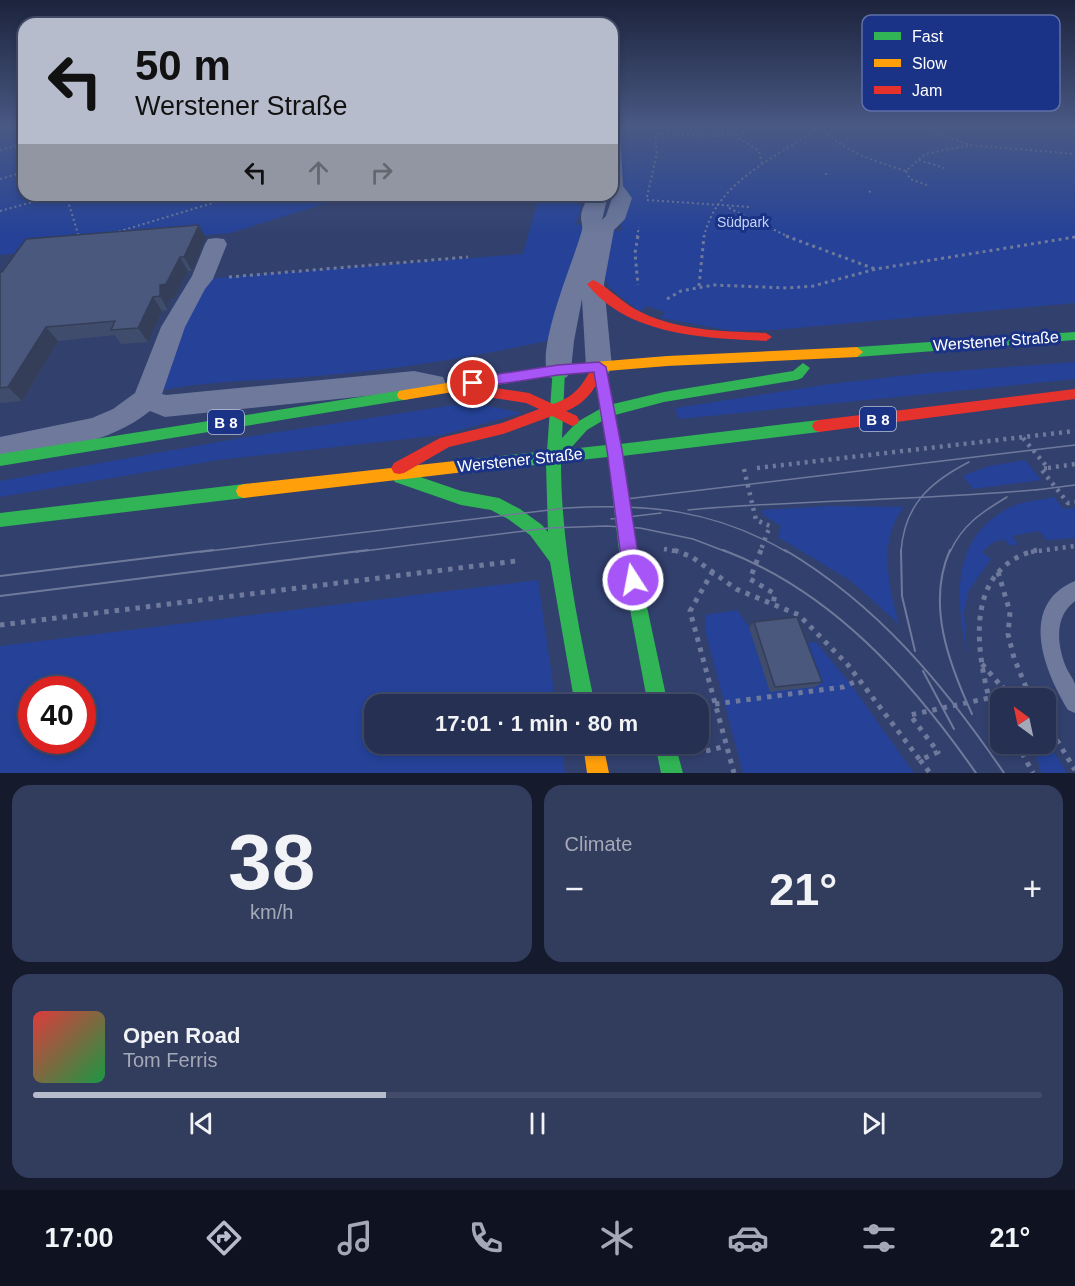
<!DOCTYPE html>
<html lang="en">
<head>
<meta charset="utf-8">
<style>
	body { margin:0; font-family:Arial,sans-serif; background:#323c5c; color:#f1f3f6; height:100vh; display:flex; flex-direction:column; font-size:22px; white-space:nowrap }
	* { box-sizing:border-box; margin:0 }
	p { font-size:20px; color:#a4a9b8 }
	.icon { flex:none; width:33px; height:33px; fill:none; stroke:currentColor; stroke-width:2; stroke-linecap:round; stroke-linejoin:round }
	.map { position:relative; height:773px; overflow:hidden }
	.drawer { display:flex; flex-direction:column; gap:12px; padding:12px; background:#151a2d; flex:1 }
	.drawer>* { flex:none }
	.banner { position:absolute; left:18px; top:18px; width:600px; height:183px; border-radius:18px; box-shadow:0 3px 9px #0003,0 0 0 2px #424b69; background:#b7bccc; color:#111; overflow:hidden }
	.needle { width:39px; rotate:327deg }
	.fabs { position:absolute; left:990px; top:688px; display:grid; gap:12px }
	.fabs a { display:grid; place-items:center; width:66px; height:66px; border-radius:12px; background:#263052; box-shadow:0 3px 9px #0003,0 0 0 2px #424b69; font-size:30px }
	.speed { position:absolute; left:18px; top:676px; display:flex; gap:12px; font-size:30px; font-weight:700; text-align:center }
	.speed>* { display:grid; place-content:center; width:78px; height:78px; border-radius:50%; background:#263052; box-shadow:0 3px 9px #0003,0 0 0 2px #424b69; line-height:1 }
	.speed .limit { border:9px solid #d22; background:#fff; color:#111 }
	.pin { position:absolute; display:grid; place-items:center; width:51px; height:51px; color:#fff; margin:-26px; border:3px solid #fff; border-radius:50%; box-shadow:0 2px 6px #0007 }
	.me { position:absolute; width:66px; margin:-33px; rotate:349deg; stroke-linejoin:round; filter:drop-shadow(0 0 4px #0008) }
	.turn { display:flex; align-items:center; gap:21px; height:126px; padding:0 18px; font-size:27px }
	.turn .icon { width:78px; height:78px; stroke-width:2.5 }
	.turn b { display:block; font-size:42px; line-height:51px }
	.lanes { display:flex; align-items:center; height:57px; padding:0 18px; background:#0003; justify-content:center; gap:30px; direction:ltr }
	.lanes .off { opacity:.35 }
	.big { font-size:45px; font-weight:700; line-height:1.1 }
	.drawer .tile { flex:1; display:flex; flex-direction:column; justify-content:center; gap:9px; min-width:0; padding:0 21px; border-radius:18px; background:#323c5c }
	.drawer .dial { align-items:center; gap:0 }
	.dial b { font-size:78px; line-height:1 }
	.song { display:flex; align-items:center; gap:18px }
	.cover { width:72px; height:72px; border-radius:9px; background:linear-gradient(135deg,hsl(0 70% 55%),hsl(140 70% 35%)) }
	.played { height:6px; border-radius:3px; background:linear-gradient(90deg,#b7bccc 35%,#424b69 35%) }
	.keys { display:flex; justify-content:space-around; direction:ltr }
	.heat { display:flex; justify-content:space-between; align-items:center; font-size:33px; direction:ltr }
	.drawer .tiles { flex:1; display:grid; gap:12px; grid-template-columns:1fr 1fr }
	.tile:last-child { grid-column:span 2 }
	.trip { position:absolute; left:364px; top:694px; width:345px; height:60px; border-radius:18px; background:#263052; box-shadow:0 3px 9px #0003,0 0 0 2px #424b69; font-weight:700; line-height:60px; text-align:center }
	.tab-bar { display:flex; height:96px; justify-content:space-around; align-items:center; background:#0f1321; color:#a4a9b8 }
	.tab-bar .icon { width:42px; height:42px }
	.tab-bar .on { color:#b7bccc }
	.tab-bar b { font-size:27px; color:#f1f3f6 }
	.map>svg:first-child { display:block }
	.green { fill:#254298; fill-rule:evenodd }
	.lines { fill:none; stroke-linecap:round; stroke-linejoin:round }
	.path-far3 { stroke:#6e799b; stroke-width:2; stroke-dasharray:2 3; stroke-linecap:butt }
	.path-far2 { stroke:#6e799b; stroke-width:3; stroke-dasharray:3 4; stroke-linecap:butt }
	.path-far1 { stroke:#6e799b; stroke-width:4.5; stroke-dasharray:3 5; stroke-linecap:butt }
	.path { stroke:#6e799b; stroke-width:5; stroke-dasharray:4.5 6; stroke-linecap:butt }
	.lane { fill:#6e799b; fill-rule:evenodd }
	.street { fill:#6e799b; fill-rule:evenodd }
	.fast { fill:#30b455; fill-rule:evenodd }
	.slow { fill:#ff9f0a; fill-rule:evenodd }
	.jam { fill:#e5322d; fill-rule:evenodd }
	.tram-far1 { stroke:#6f7a9b; stroke-width:1.5 }
	.tram { stroke:#6f7a9b; stroke-width:2 }
	.wall { fill:#404c6c }
	.shaded-wall { fill:#343e58 }
	.building { fill:#4b587d; stroke:#343e58; stroke-width:1.5 }
	.route { fill:#a855f7; stroke:#6d37a1; stroke-width:1.5 }
	.labels { text-anchor:middle; dominant-baseline:central; stroke-width:6; stroke-linejoin:round; paint-order:stroke }
	.far-park-label { font-size:14px; fill:#c6d3f9; stroke:#1a3386 }
	.shield { fill:#1a3386; stroke:#bac2db; stroke-width:1.5 }
	.shield-label { font-size:15px; font-weight:bold; fill:#fff }
	.street-label { font-size:16px; fill:#fff; stroke:#1a3386 }
	.key { fill:#1a3386; stroke:#5f70aa; stroke-width:1.5 }
	.key-label { font-size:16px; fill:#fff }
</style>
</head>
<body>
<div class="map">
<svg width="1075" height="773" viewBox="0 0 1075 773">
	<rect width="100%" height="100%" fill="#32406e"/>
	<path class="green" d="M 0,127 L 24,127 L 24,195 L 552,195 L 542,196 L 582,205 L 576,224 L 589,227 L 551,340 C 474,357 395,370 317,376 C 262,381 208,380 154,392 L 204,279 L 523,254 L 539,196 L 337,200 L 230,233 L 0,255 Z
		M 616,127 L 1075,127 L 1075,303 L 773,330 L 732,331 L 661,318 L 665,312 L 647,306 L 640,312 L 609,287 L 605,279 L 612,231 L 621,231 L 624,185 Z
		M 1075,362 L 1075,379 L 679,419 L 675,408 L 830,384 L 927,373 Z
		M 455,405 L 488,406 L 522,413 L 442,435 L 218,460 L 0,497 L 0,481 L 246,437 Z
		M 1025,460 L 1041,480 L 973,489 L 963,476 L 989,466 Z
		M 1054,497 L 1064,509 L 1075,508 L 1075,538 L 1047,540 L 1039,531 L 1012,536 L 1018,544 L 1011,546 L 1003,539 L 992,543 L 982,552 L 991,559 L 969,590 L 964,612 L 967,653 C 955,596 951,535 1013,506 C 1025,501 1041,500 1054,497 Z
		M 829,506 L 904,507 C 877,541 889,586 899,624 L 851,581 L 778,537 L 781,526 L 763,515 L 762,510 Z
		M 538,580 L 556,705 L 375,705 L 375,744 L 561,744 L 565,773 L 0,773 L 0,646 ZM 32,690 L 82,690 L 82,741 L 32,741 Z
		M 737,610 L 749,627 L 770,691 L 799,643 L 816,642 L 849,682 L 914,773 L 743,773 L 706,634 L 705,615 Z
		M 1046,741 L 1047,741 L 1067,773 L 1041,773 L 1036,753 L 1036,744 L 1046,744 Z"/>
	<g class="lines">
		<path class="path-far3" d="M 722,127 L 759,151 L 762,164
			M 820,127 C 847,153 871,160 906,171 L 925,154 L 971,145
			M 913,127 L 971,145 L 1075,154
			M 657,133 C 691,134 729,142 760,127
			M 0,150 L 24,144
			M 919,160 L 944,168
			M 906,171 L 910,179 L 927,185
			M 825,174 L 828,174
			M 0,179 L 24,172
			M 869,191 L 872,193
			M 66,195 L 79,237
			M 647,197 L 657,153 L 654,127
			M 647,200 L 750,207
			M 729,208 L 789,237
			M 0,211 L 58,195
			M 114,233 L 239,195
			M 637,237 L 639,227
			M 704,237 C 716,181 777,158 819,127
			M 1072,237 L 1075,237"/>
		<path class="path-far2" d="M 638,236 L 635,253 L 638,285
			M 786,236 L 875,269
			M 229,277 L 468,257
			M 699,286 L 704,236
			M 667,299 L 681,291 L 714,285 L 787,288 L 813,286 L 876,269 L 1075,237"/>
		<path class="path-far1" d="M 1023,438 L 1048,468 L 1041,469 L 1068,503 L 1075,502
			M 757,468 L 1075,431
			M 1048,468 L 1075,464
			M 744,469 L 756,520 L 770,526 L 760,552
			M 664,549 L 680,552
			M 1031,552 L 1075,546"/>
		<path class="path" d="M 674,550 L 692,557 L 736,589 L 799,615 L 848,665 L 920,760 L 938,752 L 910,715 L 989,698 C 975,643 966,568 1037,550
			M 761,550 L 750,579 L 775,594 L 773,604
			M 713,571 L 690,611 L 734,773
			M 998,572 L 1010,612 L 1008,634 L 1014,658 L 1031,699
			M 0,625 L 516,561
			M 982,664 L 1002,687 L 1008,699
			M 1002,687 L 1019,695 L 1043,694
			M 715,704 L 843,687 L 859,680
			M 1046,722 L 1075,770
			M 1017,744 L 1033,773
			M 706,751 L 726,746
			M 920,760 L 930,773"/>
		<path class="lane" d="M 1075,581 L 1075,601 C 1054,617 1057,644 1066,667 C 1068,672 1073,678 1075,684 C 1075,692 1075,704 1075,713 L 1068,710 C 1045,672 1017,605 1075,581 Z"/>
		<path class="street" d="M 612,127 L 620,127 L 623,186 L 632,198 L 625,219 L 614,230 L 604,284 L 612,367 L 608,374 L 599,377 L 590,374 L 586,367 L 582,299 L 574,341 L 571,370 L 567,377 L 558,380 L 549,377 C 534,350 574,261 582,230 C 583,226 581,222 581,217 C 581,210 586,202 588,195 L 608,195 L 602,220 L 606,216 L 612,198 L 610,195 Z
			M 216,238 L 224,239 L 227,244 L 213,279 L 205,289 L 185,327 L 162,394 L 166,395 L 414,371 L 443,377 L 446,384 L 443,391 L 433,394 L 414,391 L 165,417 L 150,411 C 108,445 51,450 0,461 L 0,437 L 92,418 L 113,409 L 135,393 L 161,327 L 192,276 L 205,244 L 208,239 Z"/>
		<path class="fast" d="M 1075,332 L 1075,340 L 857,357 L 851,352 L 857,347 Z
			M 599,362 L 606,367 L 613,404 L 664,392 L 793,371 L 803,363 L 810,368 L 802,378 L 797,380 L 664,402 L 615,415 L 620,444 L 819,420 L 824,422 L 826,426 L 824,430 L 819,432 L 622,456 L 635,551 L 668,705 L 648,705 L 619,551 L 608,457 L 561,462 C 561,545 578,624 595,705 L 575,705 L 550,562 L 530,535 L 508,519 L 491,510 L 461,505 L 395,482 L 392,477 L 395,472 L 400,470 L 461,491 L 499,498 L 520,509 L 542,525 L 548,532 L 546,464 L 473,471 L 468,469 L 465,465 L 468,461 L 473,459 L 547,451 L 553,367 L 563,367 L 565,370 L 562,438 L 577,422 L 600,409 L 592,367 ZM 602,421 L 606,445 L 570,449 L 587,430 Z
			M 404,390 L 409,391 L 411,395 L 409,399 L 404,400 L 0,466 L 0,454 Z
			M 244,484 L 250,486 L 252,491 L 250,496 L 244,498 L 0,527 L 0,513 Z
			M 655,744 L 675,744 L 683,773 L 661,773 Z"/>
		<path class="slow" d="M 857,347 L 863,352 L 857,357 L 667,366 L 558,375 L 404,400 L 399,399 L 397,395 L 399,391 L 404,390 L 558,365 L 667,356 Z
			M 473,459 L 478,461 L 481,465 L 478,469 L 473,471 L 244,498 L 238,496 L 236,491 L 238,486 L 244,484 Z
			M 583,744 L 603,744 L 609,773 L 587,773 Z"/>
		<path class="jam" d="M 593,280 C 604,284 622,302 635,309 C 674,331 722,331 766,333 L 772,337 L 766,341 C 706,338 628,336 587,284 Z
			M 599,362 L 606,367 C 596,386 588,403 566,411 L 577,416 L 579,420 L 577,424 L 572,426 L 552,416 L 503,434 L 449,447 L 404,473 L 399,474 L 394,473 L 391,468 L 394,463 L 440,438 L 502,423 L 539,409 L 526,403 L 456,392 L 449,387 L 451,383 L 456,382 L 529,393 L 553,404 C 577,396 583,384 594,364 Z
			M 1075,389 L 1075,399 L 819,432 L 814,430 L 812,426 L 814,422 L 819,420 Z"/>
		<path class="tram-far1" d="M 1036,490 L 1075,485
			M 626,499 L 1075,445
			M 688,510 C 806,499 926,501 1044,489
			M 611,519 L 661,513
			M 201,552 L 566,508 C 648,503 715,510 787,552
			M 356,552 L 549,528 L 606,526 L 640,528 L 693,539 L 727,552
			M 901,552 C 904,505 930,482 969,462
			M 950,552 C 962,525 982,512 1007,497"/>
		<path class="tram" d="M 723,550 C 832,591 911,680 976,773
			M 785,550 C 878,605 944,685 1004,773
			M 901,550 L 902,596 L 915,651
			M 950,550 C 926,604 949,664 972,714
			M 0,576 L 213,550
			M 0,596 L 368,550
			M 923,671 L 954,729"/>
	</g>
	<path class="wall" d="M 206,238 L 192,271 L 188,271 L 174,298 L 169,299 L 168,310 L 162,311 L 148,342 L 121,344 L 115,335 L 58,341 L 22,401 L 0,403 L 0,272 Z
		M 754,622 L 822,682 L 815,687 L 770,692 L 749,627 Z"/>
	<path class="shaded-wall" d="M 199,225 L 206,238 L 192,271 L 184,257 Z
		M 180,257 L 188,271 L 174,298 L 169,299 L 168,310 L 160,296 L 160,285 Z
		M 153,297 L 162,311 L 148,342 L 138,328 Z
		M 46,327 L 58,341 L 22,401 L 8,387 Z"/>
	<path class="building" d="M 199,225 L 184,257 L 180,257 L 166,284 L 160,285 L 160,296 L 153,297 L 138,328 L 111,330 L 115,321 L 46,327 L 8,387 L 0,388 L 0,272 L 2,272 L 26,239 Z
		M 797,617 L 822,682 L 775,687 L 754,622 Z"/>
	<linearGradient id="sky" x2="0" y2="1"><stop stop-color="#1c233c"/><stop offset="0.54" stop-color="#495984"/><stop offset="1" stop-color="#495984" stop-opacity="0"/></linearGradient>
	<rect width="1075" height="235" fill="url(#sky)"/>
	<path class="route" d="M 599,362 L 606,367 L 622,450 L 642,580 L 639,586 L 633,589 L 627,586 L 624,580 L 607,450 L 594,372 L 558,375 L 473,388 L 466,383 L 473,378 L 558,365 Z"/>
	<g class="labels">
		<g class="far-park-label">
			<text x="743" y="222">Südpark</text>
		</g>
		<g class="shield">
			<rect x="860" y="407" width="36" height="24" rx="4.5"/>
			<rect x="208" y="410" width="36" height="24" rx="4.5"/>
		</g>
		<g class="shield-label">
			<text x="878" y="419">B 8</text>
			<text x="226" y="422">B 8</text>
		</g>
		<g class="street-label">
			<text transform="translate(996 341) rotate(-4)">Werstener Straße</text>
			<text transform="translate(520 460) rotate(-6)">Werstener Straße</text>
		</g>
	</g>
	<rect x="862" y="15" width="198" height="96" rx="9" class="key"/>
	<rect x="874" y="32" width="27" height="8" fill="#30b455"/>
	<rect x="874" y="59" width="27" height="8" fill="#ff9f0a"/>
	<rect x="874" y="86" width="27" height="8" fill="#e5322d"/>
	<g class="key-label">
		<text x="912" y="42">Fast</text>
		<text x="912" y="69">Slow</text>
		<text x="912" y="96">Jam</text>
	</g>
</svg>
<div class="fabs">
<a><svg class="needle" viewBox="-14 -14 28 28"><path d="M0-13l5 13h-10z" fill="#e53935"/><path d="M0 13l5-13h-10z" fill="#a4a9b8"/></svg></a>
</div>
<div class="speed"><div class="limit">40</div></div>
<div class="pin" style="left:473px;top:383px;background:#d93025"><svg class="icon" aria-label="arrive" viewBox="0 0 24 24"><path d="M6 21V4h12l-3 4 3 4H6"/></svg></div>
<svg class="me" style="left:633px;top:580px" viewBox="-20 -20 40 40"><circle r="17" fill="#a855f7" stroke="#fff" stroke-width="3"/><path d="M0-11L8 9 0 5-8 9z" fill="#fff"/></svg>
<div class="trip">17:01 · 1 min · 80 m</div>
<div class="banner">
<div class="turn"><svg class="icon" aria-label="left" viewBox="0 0 24 24"><path d="M17 20v-9H6M10 6l-5 5 5 5"/></svg><div><b>50 m</b>Werstener Straße</div></div>
<div class="lanes"><svg class="icon" aria-label="left" viewBox="0 0 24 24"><path d="M17 20v-9H6M10 6l-5 5 5 5"/></svg><svg class="icon off" aria-label="ahead" viewBox="0 0 24 24"><path d="M12 20V5M6 11l6-6 6 6"/></svg><svg class="icon off" aria-label="right" viewBox="0 0 24 24"><path d="M7 20v-9h11M14 6l5 5-5 5"/></svg></div>
</div>
</div>
<section class="drawer">
<div class="tiles">
<div class="tile dial"><b>38</b><p>km/h</p></div>
<div class="tile"><p>Climate</p>
<div class="heat"><a>−</a><b class="big">21°</b><a>+</a></div>
</div>
<div class="tile">
<div class="song"><i class="cover"></i><div><b>Open Road</b><p>Tom Ferris</p></div></div>
<div class="played"></div>
<div class="keys"><svg class="icon" aria-label="previous" viewBox="0 0 24 24"><path d="M18 5L8 12l10 7zM5 5v14"/></svg><svg class="icon" aria-label="pause" viewBox="0 0 24 24"><path d="M8 5v14M16 5v14"/></svg><svg class="icon" aria-label="next" viewBox="0 0 24 24"><path d="M6 5l10 7-10 7zM19 5v14"/></svg></div>
</div>
</div>
</section>
<nav class="tab-bar">
<b>17:00</b>
<svg class="icon on" aria-label="directions" viewBox="0 0 24 24"><path d="M12 3l9 9-9 9-9-9zM9 14v-3h6M13 9l2 2-2 2"/></svg>
<svg class="icon" aria-label="music" viewBox="0 0 24 24"><path d="M9 18V5l10-2v13"/><circle cx="6" cy="18" r="3"/><circle cx="16" cy="16" r="3"/></svg>
<svg class="icon" aria-label="phone" viewBox="0 0 24 24"><path d="M5 4h4l2 5-3 2q2 4 5 5l2-3 5 2v4C11 20 4 13 5 4z"/></svg>
<svg class="icon" aria-label="climate" viewBox="0 0 24 24"><path d="M12 3v18M4 7l16 10M4 17L20 7"/></svg>
<svg class="icon" aria-label="car" viewBox="0 0 24 24"><path d="M5 17H2v-5l4-1 3-4h7l3 4 3 1v5h-3M9 17h6M6 11h13"/><circle cx="7" cy="17" r="2"/><circle cx="17" cy="17" r="2"/></svg>
<svg class="icon" aria-label="filters" viewBox="0 0 24 24"><path d="M4 7h16M4 17h16"/><circle cx="9" cy="7" r="2"/><circle cx="15" cy="17" r="2"/></svg>
<b>21°</b>
</nav>
</body>
</html>
